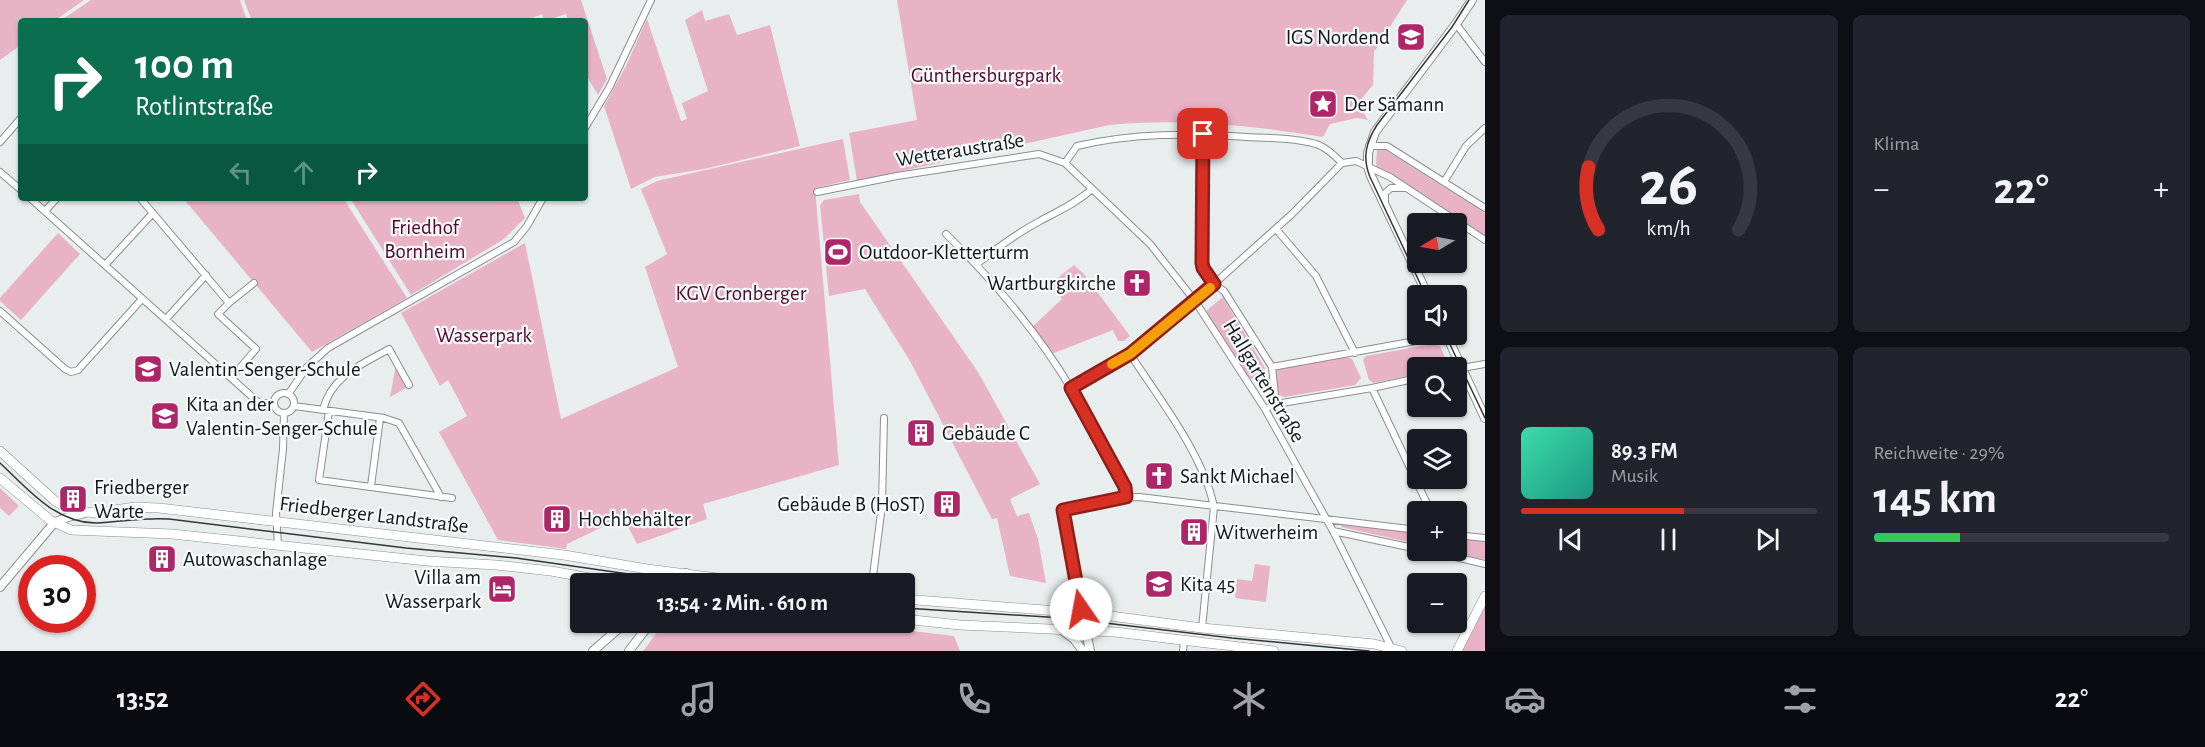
<!DOCTYPE html>
<html lang="de">
<head>
<meta charset="utf-8">
<style>
	body { margin:0; font-family:"Alegreya Sans",sans-serif; background:#20242c; color:#f1f3f6; height:100vh; display:flex; flex-direction:column; font-size:22px; white-space:nowrap }
	* { box-sizing:border-box; margin:0 }
	p { font-size:20px; color:#9ea1a6 }
	.icon { flex:none; width:33px; height:33px; fill:none; stroke:currentColor; stroke-width:2; stroke-linecap:round; stroke-linejoin:round }
	.map { position:relative; flex:1; overflow:hidden }
	.side { display:flex; flex-direction:column; gap:15px; padding:15px; background:#0d0f14; width:720px }
	.side>* { flex:none }
	.banner { position:absolute; left:18px; top:18px; width:570px; height:183px; border-radius:6px; box-shadow:0 2px 4px #0004; background:#0b6e4f; color:#fff; overflow:hidden }
	.needle { width:39px; rotate:260deg }
	.buttons { position:absolute; left:1407px; top:213px; display:grid; gap:12px }
	.buttons a { display:grid; place-items:center; width:60px; height:60px; border-radius:6px; background:#171b24; box-shadow:0 2px 4px #0004; font-size:30px }
	.speed { position:absolute; left:18px; top:555px; display:flex; gap:12px; font-size:30px; font-weight:700; text-align:center }
	.speed>* { display:grid; place-content:center; width:78px; height:78px; border-radius:50%; background:#171b24; box-shadow:0 2px 4px #0004; line-height:1 }
	.speed .limit { border:9px solid #d22; background:#fff; color:#111 }
	.pin { position:absolute; display:grid; place-items:center; width:51px; height:51px; color:#fff; margin:-26px; border-radius:12px; box-shadow:0 3px 9px #0006 }
	.me { position:absolute; width:66px; margin:-33px; rotate:348deg; stroke-linejoin:round; filter:drop-shadow(0 0 4px #0008) }
	.turn { display:flex; align-items:center; gap:21px; height:126px; padding:0 18px; font-size:27px }
	.turn .icon { width:78px; height:78px; stroke-width:2.5 }
	.turn b { display:block; font-size:42px; line-height:51px }
	.lanes { display:flex; align-items:center; height:57px; padding:0 18px; background:#0003; justify-content:center; gap:30px; direction:ltr }
	.lanes .off { opacity:.35 }
	.big { font-size:45px; font-weight:700; line-height:1.1 }
	.side .tile { flex:1; display:flex; flex-direction:column; justify-content:center; gap:9px; min-width:0; padding:0 21px; border-radius:9px; background:#20242c }
	.side .dial { align-items:center; gap:0 }
	.dial svg { height:156px; overflow:visible; fill:none; stroke:#363941; stroke-width:7; stroke-linecap:round; text-anchor:middle }
	.dial text { fill:#f1f3f6; stroke:none }
	.song { display:flex; align-items:center; gap:18px }
	.cover { width:72px; height:72px; border-radius:9px; background:linear-gradient(135deg,hsl(160 70% 55%),hsl(170 70% 35%)) }
	.played { height:6px; border-radius:3px; background:linear-gradient(90deg,#d93025 55%,#363941 55%) }
	.keys { display:flex; justify-content:space-around; direction:ltr }
	.heat { display:flex; justify-content:space-between; align-items:center; font-size:33px; direction:ltr }
	.charge { height:9px; border-radius:4px; background:linear-gradient(90deg,#34c759 29%,#363941 0) }
	.side .tiles { flex:1; display:grid; gap:15px; grid-template-columns:repeat(2,1fr) }
	.trip { position:absolute; left:570px; top:573px; width:345px; height:60px; border-radius:6px; background:#171b24; box-shadow:0 2px 4px #0004; font-weight:700; line-height:60px; text-align:center }
	.dock { display:flex; height:96px; justify-content:space-around; align-items:center; background:#090b0e; color:#9ea1a6 }
	.dock .icon { width:42px; height:42px }
	.dock .on { color:#d93025 }
	.dock b { font-size:27px; color:#f1f3f6 }
	main { display:flex; flex:1; min-height:0 }
	.map>svg:first-child { display:block }
	.green { fill:#e9b3c6 }
	.lines { fill:none; stroke-linecap:round; stroke-linejoin:round }
	.street-casing { stroke:#8a8e90; stroke-width:8 }
	.secondary-casing { stroke:#8a8e90; stroke-width:10 }
	.primary-casing { stroke:#8a8e90; stroke-width:10 }
	.street { stroke:#fff; stroke-width:6 }
	.secondary { stroke:#fff; stroke-width:8 }
	.primary { stroke:#fff; stroke-width:9 }
	.tram { stroke:#343637; stroke-width:1.5 }
	.route-casing { stroke:#8d1f18; stroke-width:15 }
	.route { stroke:#d93025; stroke-width:10 }
	.slow { stroke:#f59e0b; stroke-width:10 }
	.labels { text-anchor:middle; dominant-baseline:central; stroke-width:4.5; stroke-linejoin:round; paint-order:stroke }
	.poi-label { font-size:21px; fill:#131516; stroke:#f5fafb; text-anchor:start }
	.park-label { font-size:21px; fill:#580531; stroke:#f5fafb }
	.street-label { font-size:21px; fill:#131516; stroke:#f5fafb }
</style>
</head>
<body>
<main>
<div class="map">
<svg width="1485" height="651" viewBox="0 0 1485 651">
	<rect width="100%" height="100%" fill="#e8edee"/>
	<path class="green" d="M 0,0 L 84,0 L 54,21 L 21,21 L 21,45 L 0,60 Z
		M 91,0 L 240,0 L 247,21 L 60,21 Z
		M 244,0 L 581,0 L 607,79 L 598,95 L 585,73 L 585,21 L 568,21 L 566,14 L 544,21 L 542,14 L 525,21 L 252,21 Z
		M 897,0 L 1407,0 L 1374,52 L 1373,85 L 1358,103 L 1368,120 L 1357,118 L 1330,124 L 1323,137 C 1252,125 1180,118 1109,125 L 857,181 L 849,133 L 917,120 Z
		M 702,10 L 705,21 L 729,14 L 737,35 L 770,25 L 800,146 L 704,169 L 655,177 L 631,189 L 604,106 L 626,66 L 647,19 L 681,121 L 687,119 L 682,103 L 708,91 L 685,20 Z
		M 843,139 L 850,180 L 815,188 L 839,465 L 703,504 L 707,519 L 637,544 L 623,517 L 567,544 L 566,549 L 498,540 L 439,432 L 467,416 L 448,380 L 440,386 L 401,313 L 525,243 L 561,419 L 678,367 L 645,267 L 667,254 L 641,189 L 657,181 Z
		M 1382,148 L 1485,213 L 1485,237 L 1376,167 L 1377,150 Z
		M 859,194 L 860,202 L 978,372 L 1040,484 L 1010,499 L 1017,516 L 1029,513 L 1038,539 L 1046,583 L 1010,576 L 997,518 L 992,519 L 910,361 L 865,289 L 829,296 L 820,205 L 824,200 Z
		M 183,198 L 343,198 L 407,298 L 312,352 Z
		M 350,198 L 517,198 L 525,218 L 504,239 L 411,295 Z
		M 58,233 L 80,254 L 21,320 L 0,301 L 0,298 Z
		M 1074,265 L 1084,274 L 1130,336 L 1124,341 L 1118,341 L 1113,330 L 1049,355 L 1030,329 L 1062,299 L 1050,284 Z
		M 1223,297 L 1265,368 L 1262,377 L 1254,379 L 1245,377 L 1205,312 Z
		M 1432,344 L 1440,346 L 1447,362 L 1444,367 L 1418,368 L 1417,374 L 1374,383 L 1369,380 L 1363,360 L 1366,356 Z
		M 1346,357 L 1352,359 L 1361,378 L 1355,385 L 1284,397 L 1277,394 L 1276,370 Z
		M 396,365 L 408,387 L 390,397 Z
		M 0,488 L 19,506 L 9,516 L 0,508 Z
		M 1342,522 L 1417,532 L 1417,544 L 1341,527 Z
		M 1457,537 L 1485,540 L 1485,560 L 1445,551 L 1456,550 Z
		M 1255,564 L 1270,566 L 1266,602 L 1235,598 L 1237,579 L 1252,581 Z
		M 1485,606 L 1485,651 L 1462,651 Z
		M 665,622 L 837,622 L 954,636 L 960,651 L 643,651 Z"/>
	<g class="lines">
		<g class="street-casing">
			<path id="street" d="M 1456,24 L 1485,62
				M 585,128 L 609,88 L 651,0
				M 1203,134 L 1203,268 L 1214,284 L 1224,291 L 1272,367 L 1276,404
				M 0,142 L 21,118
				M 1369,146 L 1387,146 L 1485,208
				M 1065,163 L 1077,146 C 1133,133 1190,133 1247,137 C 1270,138 1294,138 1316,144 C 1326,147 1335,156 1342,163
				M 0,172 L 21,190
				M 1444,182 L 1466,146 L 1485,128
				M 817,192 L 897,176 L 1039,154 L 1065,163 L 1150,244 L 1195,301 L 1265,409 L 1333,531 L 1391,647
				M 30,198 L 259,403 L 274,403
				M 140,198 L 229,303 L 218,314 L 256,349 L 231,378
				M 1385,203 L 1385,193 L 1391,188 L 1405,188
				M 45,211 L 57,198
				M 1276,229 L 1316,276 L 1355,353
				M 946,234 C 994,281 1038,333 1072,390 C 1091,421 1107,455 1124,487 L 1126,497
				M 977,264 C 997,248 1017,233 1040,221 C 1058,211 1077,203 1092,189
				M 105,265 L 153,213
				M 229,303 L 254,283
				M 0,311 L 65,369 L 71,372 L 78,370 L 142,299
				M 166,319 L 206,275
				M 1130,354 C 1160,400 1203,454 1214,507 L 1202,628
				M 1272,367 L 1421,340
				M 1456,369 L 1485,364
				M 1071,388 L 1130,354 L 1195,301 L 1292,214 L 1342,163 L 1356,161 L 1390,177 L 1485,240
				M 1372,388 L 1431,512
				M274 403a10 10 0 1 1 20 0a10 10 0 1 1-20 0Z
				M 289,393 L 307,367 L 328,348 L 514,242 L 527,226 L 543,198
				M 294,406 L 384,418 L 399,423 L 441,497
				M 1265,409 L 1276,404 L 1372,388 L 1418,378
				M 323,410 C 331,376 361,365 389,349 L 409,385
				M 329,411 L 319,480 L 452,498
				M 371,486 L 380,418
				M 1333,531 L 1418,549
				M 1456,535 L 1485,538
				M 278,545 L 276,513 L 283,449 L 284,413
				M 1426,550 L 1485,564
				M 872,584 L 882,505 L 884,418
				M 1085,626 L 1063,510 C 1075,506 1088,506 1101,503 C 1114,501 1125,497 1139,497 L 1418,530
				M 1183,651 L 1184,641"/>
		</g>
		<g class="secondary-casing">
			<path id="secondary" d="M 1428,296 L 1371,176 L 1368,166 L 1368,153 L 1375,132 L 1456,24 L 1472,0
				M 1446,334 L 1485,418
				M 667,584 L 686,573
				M 0,587 L 54,523 L 68,517 L 85,513
				M 1068,612 C 1086,624 1086,631 1090,651
				M 1062,630 L 1074,639 L 1083,651
				M 593,651 L 626,622
				M 629,651 L 651,622"/>
		</g>
		<g class="primary-casing">
			<path id="primary" d="M 0,451 L 55,501 L 72,510 L 95,513 L 135,507 L 159,508 L 564,555 L 647,569 L 764,584
				M 0,478 L 50,520 L 71,530 L 172,534 L 427,561 L 496,565 L 551,571 L 623,584
				M 904,599 L 1095,614 L 1202,628 L 1374,644 L 1402,651
				M 904,619 L 960,625 L 1115,632 L 1274,651
				M 1457,651 L 1485,596"/>
		</g>
		<use href="#street" class="street"/>
		<use href="#secondary" class="secondary"/>
		<use href="#primary" class="primary"/>
		<path class="tram" d="M 1426,296 L 1370,177 C 1362,158 1366,142 1377,125 L 1452,27 L 1469,0
			M 1445,334 L 1485,418
			M 0,463 C 27,488 55,523 96,523 C 122,522 142,517 169,519 L 406,548 L 516,558 L 699,584
			M 904,608 L 1063,618 L 1232,638 L 1369,651"/>
	</g>
	<g class="lines">
		<g class="route-casing">
			<path id="route" d="M 1081,609 L 1063,510 L 1126,497 L 1125,487 L 1071,388 L 1130,354 L 1214,284 L 1203,268 L 1202,263 L 1203,134"/>
		</g>
		<use href="#route" class="route"/>
		<path class="slow" d="M 1112,364 L 1130,354 L 1210,288"/>
	</g>
	<defs>
		<g id="school-square" transform="scale(1.5)"><rect x="-9" y="-9" width="18" height="18" rx="4" fill="#ae2568" stroke="#f5fafb"/><path d="M0-5L7-2L0 1L-7-2ZM-4 1L0 2.5L4 1V4Q0 6-4 4Z" fill="#fff"/></g>
		<g id="sight-square" transform="scale(1.5)"><rect x="-9" y="-9" width="18" height="18" rx="4" fill="#ae2568" stroke="#f5fafb"/><path d="M0-6L1.8-2.2L6-1.7L2.9 1.2L3.7 5.4L0 3.3L-3.7 5.4L-2.9 1.2L-6-1.7L-1.8-2.2Z" fill="#fff"/></g>
		<g id="stadium-square" transform="scale(1.5)"><rect x="-9" y="-9" width="18" height="18" rx="4" fill="#ae2568" stroke="#f5fafb"/><path d="M0-5a6.5 5 0 1 0 0 10a6.5 5 0 1 0 0-10ZM-3.5-1.8h7v3.6h-7Z" fill="#fff"/></g>
		<g id="church-square" transform="scale(1.5)"><rect x="-9" y="-9" width="18" height="18" rx="4" fill="#ae2568" stroke="#f5fafb"/><path d="M-1.2-6h2.4v3.5h3.3v2.4h-3.3V6h-2.4V-.1h-3.3v-2.4h3.3Z" fill="#fff"/></g>
		<g id="building-square" transform="scale(1.5)"><rect x="-9" y="-9" width="18" height="18" rx="4" fill="#ae2568" stroke="#f5fafb"/><path d="M-4-6H4V6H1V3H-1V6H-4ZM-2.5-4.3h1.7v1.8h-1.7ZM.8-4.3h1.7v1.8H.8ZM-2.5-1h1.7V.8h-1.7ZM.8-1h1.7V.8H.8Z" fill="#fff"/></g>
		<g id="hotel-square" transform="scale(1.5)"><rect x="-9" y="-9" width="18" height="18" rx="4" fill="#ae2568" stroke="#f5fafb"/><path d="M-6-4.5h1.5V1H6V5H4.5V3h-9V5H-6ZM-4 0a1.8 1.8 0 1 1 3.6 0ZM.5 0V-2.5h3Q6-2.5 6 0Z" fill="#fff"/></g>
	</defs>
	<g fill-rule="evenodd">
		<use href="#school-square" x="1411" y="37"/>
		<use href="#sight-square" x="1323" y="104"/>
		<use href="#stadium-square" x="838" y="252"/>
		<use href="#church-square" x="1137" y="283"/>
		<use href="#school-square" x="148" y="369"/>
		<use href="#school-square" x="165" y="416"/>
		<use href="#building-square" x="921" y="433"/>
		<use href="#church-square" x="1159" y="476"/>
		<use href="#building-square" x="73" y="499"/>
		<use href="#building-square" x="947" y="504"/>
		<use href="#building-square" x="557" y="519"/>
		<use href="#building-square" x="1194" y="532"/>
		<use href="#building-square" x="162" y="559"/>
		<use href="#school-square" x="1159" y="584"/>
		<use href="#hotel-square" x="502" y="589"/>
	</g>
	<g class="labels">
		<g class="poi-label">
			<text x="1390" y="37" text-anchor="end">IGS Nordend</text>
			<text x="1344" y="104">Der Sämann</text>
			<text x="859" y="252">Outdoor-Kletterturm</text>
			<text x="1116" y="283" text-anchor="end">Wartburgkirche</text>
			<text x="169" y="369">Valentin-Senger-Schule</text>
			<text x="186" y="404">Kita an der<tspan x="186" dy="24">Valentin-Senger-Schule</tspan></text>
			<text x="942" y="433">Gebäude C</text>
			<text x="1180" y="476">Sankt Michael</text>
			<text x="94" y="487">Friedberger<tspan x="94" dy="24">Warte</tspan></text>
			<text x="926" y="504" text-anchor="end">Gebäude B (HoST)</text>
			<text x="578" y="519">Hochbehälter</text>
			<text x="1215" y="532">Witwerheim</text>
			<text x="183" y="559">Autowaschanlage</text>
			<text x="481" y="577" text-anchor="end">Villa am<tspan x="481" dy="24">Wasserpark</tspan></text>
			<text x="1180" y="584">Kita 45</text>
		</g>
		<g class="park-label">
			<text x="986" y="75">Günthersburgpark</text>
			<text x="425" y="227">Friedhof<tspan x="425" dy="24">Bornheim</tspan></text>
			<text x="741" y="293">KGV Cronberger</text>
			<text x="484" y="335">Wasserpark</text>
		</g>
		<g class="street-label">
			<text transform="translate(960 150) rotate(-9)">Wetteraustraße</text>
			<text transform="translate(1264 381) rotate(59)">Hallgartenstraße</text>
			<text transform="translate(374 515) rotate(7)">Friedberger Landstraße</text>
		</g>
	</g>
</svg>
<div class="buttons">
<a><svg class="needle" viewBox="-14 -14 28 28"><path d="M0-13l5 13h-10z" fill="#e53935"/><path d="M0 13l5-13h-10z" fill="#9ea1a6"/></svg></a>
<a><svg class="icon" aria-label="sound" viewBox="0 0 24 24"><path d="M4 9h4l5-4v14l-5-4H4zM17 9q2 3 0 6"/></svg></a>
<a><svg class="icon" aria-label="search" viewBox="0 0 24 24"><circle cx="10" cy="10" r="6"/><path d="M15 15l6 6"/></svg></a>
<a><svg class="icon" aria-label="layers" viewBox="0 0 24 24"><path d="M12 4l9 5-9 5-9-5zM3 14l9 5 9-5"/></svg></a>
<a>+</a>
<a>−</a>
</div>
<div class="speed"><div class="limit">30</div></div>
<div class="pin" style="left:1203px;top:134px;background:#d93025"><svg class="icon" aria-label="arrive" viewBox="0 0 24 24"><path d="M6 21V4h12l-3 4 3 4H6"/></svg></div>
<svg class="me" style="left:1081px;top:609px" viewBox="-20 -20 40 40"><circle r="19" fill="#fff"/><path d="M0-13L10 11 0 6-10 11z" fill="#d93025"/></svg>
<div class="trip">13:54 · 2 Min. · 610 m</div>
<div class="banner">
<div class="turn"><svg class="icon" aria-label="right" viewBox="0 0 24 24"><path d="M7 20v-9h11M14 6l5 5-5 5"/></svg><div><b>100 m</b>Rotlintstraße</div></div>
<div class="lanes"><svg class="icon off" aria-label="left" viewBox="0 0 24 24"><path d="M17 20v-9H6M10 6l-5 5 5 5"/></svg><svg class="icon off" aria-label="ahead" viewBox="0 0 24 24"><path d="M12 20V5M6 11l6-6 6 6"/></svg><svg class="icon" aria-label="right" viewBox="0 0 24 24"><path d="M7 20v-9h11M14 6l5 5-5 5"/></svg></div>
</div>
</div>
<section class="side">
<div class="tiles">
<div class="tile dial"><svg viewBox="0 0 100 80">
<path d="M14 69A42 42 0 1 1 86 69"/>
<path d="M14 69A42 42 0 0 1 9 37" stroke="#d93025"/>
<text x="50" y="56" font-size="32" font-weight="700">26</text>
<text x="50" y="72" font-size="11">km/h</text>
</svg></div>
<div class="tile"><p>Klima</p>
<div class="heat"><a>−</a><b class="big">22°</b><a>+</a></div>
</div>
<div class="tile">
<div class="song"><i class="cover"></i><div><b>89.3 FM</b><p>Musik</p></div></div>
<div class="played"></div>
<div class="keys"><svg class="icon" aria-label="previous" viewBox="0 0 24 24"><path d="M18 5L8 12l10 7zM5 5v14"/></svg><svg class="icon" aria-label="pause" viewBox="0 0 24 24"><path d="M8 5v14M16 5v14"/></svg><svg class="icon" aria-label="next" viewBox="0 0 24 24"><path d="M6 5l10 7-10 7zM19 5v14"/></svg></div>
</div>
<div class="tile"><p>Reichweite · 29%</p><b class="big">145 km</b><div class="charge"></div></div>
</div>
</section>
</main>
<nav class="dock">
<b>13:52</b>
<svg class="icon on" aria-label="directions" viewBox="0 0 24 24"><path d="M12 3l9 9-9 9-9-9zM9 14v-3h6M13 9l2 2-2 2"/></svg>
<svg class="icon" aria-label="music" viewBox="0 0 24 24"><path d="M9 18V5l10-2v13"/><circle cx="6" cy="18" r="3"/><circle cx="16" cy="16" r="3"/></svg>
<svg class="icon" aria-label="phone" viewBox="0 0 24 24"><path d="M5 4h4l2 5-3 2q2 4 5 5l2-3 5 2v4C11 20 4 13 5 4z"/></svg>
<svg class="icon" aria-label="climate" viewBox="0 0 24 24"><path d="M12 3v18M4 7l16 10M4 17L20 7"/></svg>
<svg class="icon" aria-label="car" viewBox="0 0 24 24"><path d="M5 17H2v-5l4-1 3-4h7l3 4 3 1v5h-3M9 17h6M6 11h13"/><circle cx="7" cy="17" r="2"/><circle cx="17" cy="17" r="2"/></svg>
<svg class="icon" aria-label="filters" viewBox="0 0 24 24"><path d="M4 7h16M4 17h16"/><circle cx="9" cy="7" r="2"/><circle cx="15" cy="17" r="2"/></svg>
<b>22°</b>
</nav>
</body>
</html>
